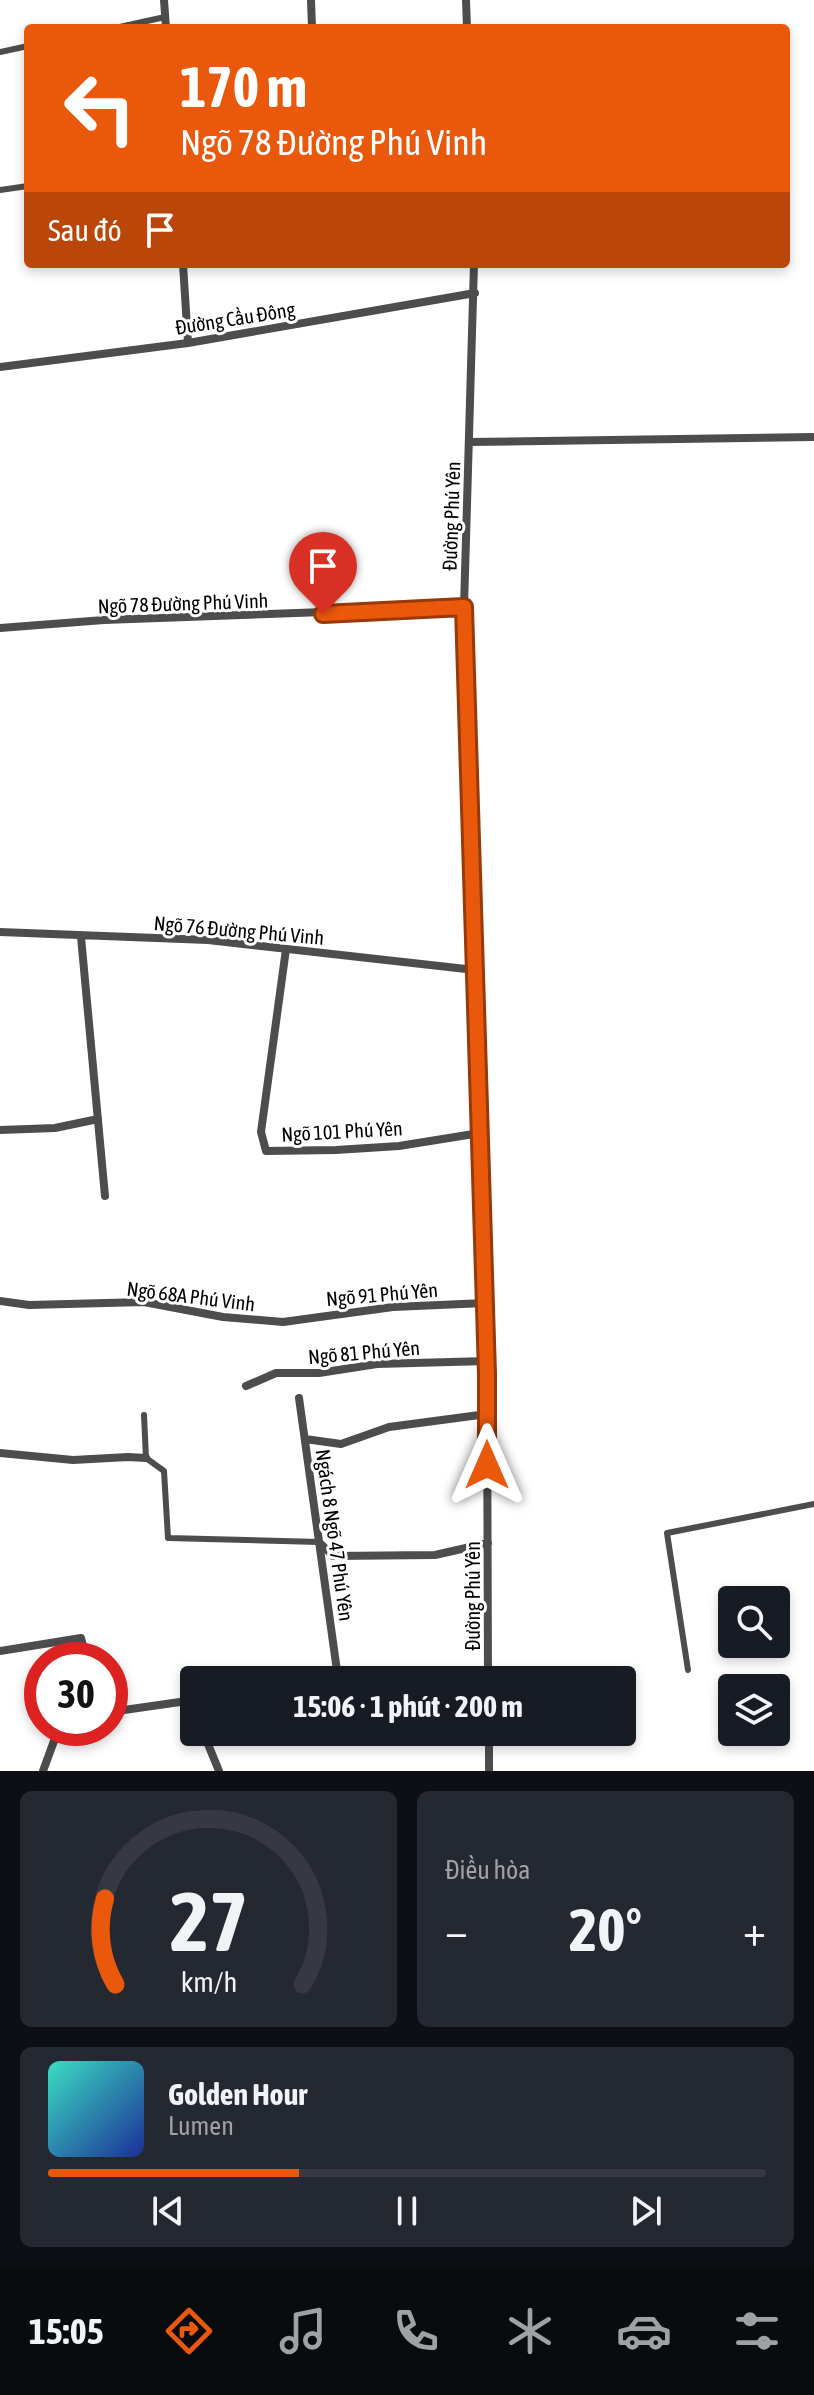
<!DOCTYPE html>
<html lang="vi">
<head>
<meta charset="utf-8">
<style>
	body { margin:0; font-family:"Asap Condensed",sans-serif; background:#242831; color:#f1f3f6; height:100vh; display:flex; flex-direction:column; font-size:30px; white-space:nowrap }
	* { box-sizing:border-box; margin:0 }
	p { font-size:26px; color:#9ea1a6 }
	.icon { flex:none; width:44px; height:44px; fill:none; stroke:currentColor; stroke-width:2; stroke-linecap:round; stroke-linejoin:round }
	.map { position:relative; height:1771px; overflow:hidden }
	.details { display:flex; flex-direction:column; gap:20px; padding:20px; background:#0d0f14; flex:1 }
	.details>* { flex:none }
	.banner { position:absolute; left:24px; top:24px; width:766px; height:244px; border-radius:8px; box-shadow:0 4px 12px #0003; background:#ea580c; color:#fff; overflow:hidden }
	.controls { position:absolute; left:718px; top:1586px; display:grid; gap:16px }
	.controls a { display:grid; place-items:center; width:72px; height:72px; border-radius:8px; background:#171b24; box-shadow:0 4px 12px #0003; font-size:40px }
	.speed { position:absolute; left:24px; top:1642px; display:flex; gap:16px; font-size:40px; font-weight:700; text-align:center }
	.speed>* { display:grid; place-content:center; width:104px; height:104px; border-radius:50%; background:#171b24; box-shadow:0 4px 12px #0003; line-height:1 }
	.speed .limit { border:12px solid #d22; background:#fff; color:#111 }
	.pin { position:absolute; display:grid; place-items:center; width:68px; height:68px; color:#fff; margin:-82px -34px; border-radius:50% 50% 50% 0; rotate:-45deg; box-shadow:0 0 8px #0007 }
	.pin .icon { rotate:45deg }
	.me { position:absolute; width:88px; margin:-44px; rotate:0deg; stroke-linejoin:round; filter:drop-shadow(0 0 6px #0008) }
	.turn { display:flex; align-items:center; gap:28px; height:168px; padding:0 24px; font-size:36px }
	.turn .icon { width:104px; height:104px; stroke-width:2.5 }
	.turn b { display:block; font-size:56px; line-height:68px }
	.then { display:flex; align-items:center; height:76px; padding:0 24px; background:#0003; gap:16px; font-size:30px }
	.big { font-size:60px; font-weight:700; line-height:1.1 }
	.details .widget { flex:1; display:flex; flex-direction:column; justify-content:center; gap:12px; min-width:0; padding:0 28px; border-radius:12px; background:#242831 }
	.details .dial { align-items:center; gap:0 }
	.dial svg { height:208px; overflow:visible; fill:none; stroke:#363941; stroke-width:7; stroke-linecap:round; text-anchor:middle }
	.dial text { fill:#f1f3f6; stroke:none }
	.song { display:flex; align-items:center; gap:24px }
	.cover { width:96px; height:96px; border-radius:12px; background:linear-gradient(135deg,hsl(170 70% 55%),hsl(230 70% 35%)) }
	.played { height:8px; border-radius:4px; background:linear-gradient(90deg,#ea580c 35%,#363941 35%) }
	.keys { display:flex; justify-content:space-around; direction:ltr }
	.heat { display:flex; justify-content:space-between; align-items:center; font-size:44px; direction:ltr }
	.details .tiles { flex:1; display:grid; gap:20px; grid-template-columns:1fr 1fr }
	.widget:last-child { grid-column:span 2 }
	.trip { position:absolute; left:180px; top:1666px; width:456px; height:80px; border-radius:8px; background:#171b24; box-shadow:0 4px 12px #0003; font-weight:700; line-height:80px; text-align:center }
	.tabs { display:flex; height:128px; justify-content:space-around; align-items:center; background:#090b0e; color:#9ea1a6 }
	.tabs .icon { width:56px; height:56px }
	.tabs .on { color:#ea580c }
	.tabs b { font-size:36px; color:#f1f3f6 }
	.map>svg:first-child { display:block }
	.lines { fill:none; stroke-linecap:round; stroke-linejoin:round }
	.lane { stroke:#4d4d4d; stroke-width:6 }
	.street { stroke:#4d4d4d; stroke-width:8 }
	.route-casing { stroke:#983908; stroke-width:20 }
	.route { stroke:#ea580c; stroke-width:14 }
	.labels { text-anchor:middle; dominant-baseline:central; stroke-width:6; stroke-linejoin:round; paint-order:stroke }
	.street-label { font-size:20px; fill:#000; stroke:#fff }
</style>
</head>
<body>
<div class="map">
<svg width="814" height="1771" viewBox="0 0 814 1771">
	<rect width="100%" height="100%" fill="#fff"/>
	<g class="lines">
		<path class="lane" d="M 115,28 L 165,17
			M 0,52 L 28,46
			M 0,190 L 28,186
			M 144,1415 L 146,1458 L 164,1471 L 168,1538 L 319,1542
			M 688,1670 L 667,1533 L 814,1504"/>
		<path class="street" d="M 164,0 L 166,28
			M 311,0 L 312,28
			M 466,0 L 467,28
			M 183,264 L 188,343
			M 474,264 L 464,607 L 487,1374 L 488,1680
			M 0,367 L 188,343 L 475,293
			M 469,442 L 814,437
			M 0,628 L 104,620 L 464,607
			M 0,932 L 208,940 L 475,970
			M 81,937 L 105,1196
			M 286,949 L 261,1132 L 266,1151 L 336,1150 L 399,1146 L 480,1133
			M 0,1130 L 55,1128 L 98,1119
			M 0,1301 L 29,1305 L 144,1302 L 223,1317 L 283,1322 L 393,1307 L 485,1303
			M 246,1386 L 276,1373 L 319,1373 L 377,1364 L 487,1361
			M 299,1398 L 338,1678
			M 305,1439 L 341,1444 L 389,1427 L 487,1414
			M 0,1453 L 73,1460 L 128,1457 L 146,1458
			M 319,1542 L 333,1556 L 435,1555 L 488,1543
			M 0,1651 L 81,1638 L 87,1660
			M 287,1680 L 318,1673 L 349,1680
			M 110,1712 L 194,1700
			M 203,1732 L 219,1771
			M 489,1732 L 489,1771
			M 43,1771 L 54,1741 L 68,1728"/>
	</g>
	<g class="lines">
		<g class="route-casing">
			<path id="route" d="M 323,614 L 464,607 L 487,1374 L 487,1465"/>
		</g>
		<use href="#route" class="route"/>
	</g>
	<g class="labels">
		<g class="street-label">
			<text transform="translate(235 318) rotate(-9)">Đường Cầu Đông</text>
			<text transform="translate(451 516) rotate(-88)">Đường Phú Yên</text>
			<text transform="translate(183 603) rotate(-2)">Ngõ 78 Đường Phú Vinh</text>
			<text transform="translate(239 930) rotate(5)">Ngõ 76 Đường Phú Vinh</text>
			<text transform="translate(342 1131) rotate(-3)">Ngõ 101 Phú Yên</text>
			<text transform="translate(382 1294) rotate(-5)">Ngõ 91 Phú Yên</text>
			<text transform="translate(191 1296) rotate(7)">Ngõ 68A Phú Vinh</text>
			<text transform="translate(364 1352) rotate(-5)">Ngõ 81 Phú Yên</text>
			<text transform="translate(335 1535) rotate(82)">Ngách 8 Ngõ 47 Phú Yên</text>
			<text transform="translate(472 1596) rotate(-90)">Đường Phú Yên</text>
		</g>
	</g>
</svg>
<div class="controls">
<a><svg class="icon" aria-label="search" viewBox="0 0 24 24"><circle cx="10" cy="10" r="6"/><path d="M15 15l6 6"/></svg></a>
<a><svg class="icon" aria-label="layers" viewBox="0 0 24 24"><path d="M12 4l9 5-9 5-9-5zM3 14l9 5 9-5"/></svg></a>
</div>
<div class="speed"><div class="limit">30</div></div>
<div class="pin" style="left:323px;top:614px;background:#d93025"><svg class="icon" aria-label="arrive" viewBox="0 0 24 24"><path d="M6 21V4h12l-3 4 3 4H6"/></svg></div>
<svg class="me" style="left:487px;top:1465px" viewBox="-20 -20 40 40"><path d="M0-17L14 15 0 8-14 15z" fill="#ea580c" stroke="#fff" stroke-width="4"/></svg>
<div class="trip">15:06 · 1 phút · 200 m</div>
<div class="banner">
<div class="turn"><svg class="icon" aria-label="left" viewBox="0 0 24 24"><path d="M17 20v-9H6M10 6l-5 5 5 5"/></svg><div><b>170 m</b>Ngõ 78 Đường Phú Vinh</div></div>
<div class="then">Sau đó<svg class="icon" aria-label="arrive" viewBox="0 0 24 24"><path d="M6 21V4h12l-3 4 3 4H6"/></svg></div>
</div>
</div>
<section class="details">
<div class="tiles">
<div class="widget dial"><svg viewBox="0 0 100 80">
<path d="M14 69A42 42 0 1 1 86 69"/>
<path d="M14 69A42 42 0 0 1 10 36" stroke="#ea580c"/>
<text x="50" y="56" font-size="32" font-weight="700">27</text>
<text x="50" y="72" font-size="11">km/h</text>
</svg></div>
<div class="widget"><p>Điều hòa</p>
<div class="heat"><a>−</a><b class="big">20°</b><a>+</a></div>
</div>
<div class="widget">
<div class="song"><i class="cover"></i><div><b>Golden Hour</b><p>Lumen</p></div></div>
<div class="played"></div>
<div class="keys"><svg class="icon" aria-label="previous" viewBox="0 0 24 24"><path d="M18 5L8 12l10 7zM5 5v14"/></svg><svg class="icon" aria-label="pause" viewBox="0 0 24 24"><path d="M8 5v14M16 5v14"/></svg><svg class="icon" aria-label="next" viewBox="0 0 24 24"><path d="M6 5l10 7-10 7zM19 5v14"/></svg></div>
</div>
</div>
</section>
<nav class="tabs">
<b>15:05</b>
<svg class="icon on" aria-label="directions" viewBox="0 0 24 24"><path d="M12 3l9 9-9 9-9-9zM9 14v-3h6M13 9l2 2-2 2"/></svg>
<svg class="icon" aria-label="music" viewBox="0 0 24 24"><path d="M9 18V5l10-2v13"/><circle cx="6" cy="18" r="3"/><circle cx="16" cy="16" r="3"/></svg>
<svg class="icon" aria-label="phone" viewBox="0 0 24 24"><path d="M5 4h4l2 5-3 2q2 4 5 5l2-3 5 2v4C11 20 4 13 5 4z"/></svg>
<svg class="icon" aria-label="climate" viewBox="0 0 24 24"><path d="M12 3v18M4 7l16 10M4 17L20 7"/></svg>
<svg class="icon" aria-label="car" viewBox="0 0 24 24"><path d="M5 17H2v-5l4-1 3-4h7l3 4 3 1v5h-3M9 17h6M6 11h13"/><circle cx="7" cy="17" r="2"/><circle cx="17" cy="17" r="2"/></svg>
<svg class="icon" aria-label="filters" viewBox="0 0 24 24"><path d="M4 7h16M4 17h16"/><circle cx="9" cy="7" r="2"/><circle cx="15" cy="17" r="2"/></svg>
</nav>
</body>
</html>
